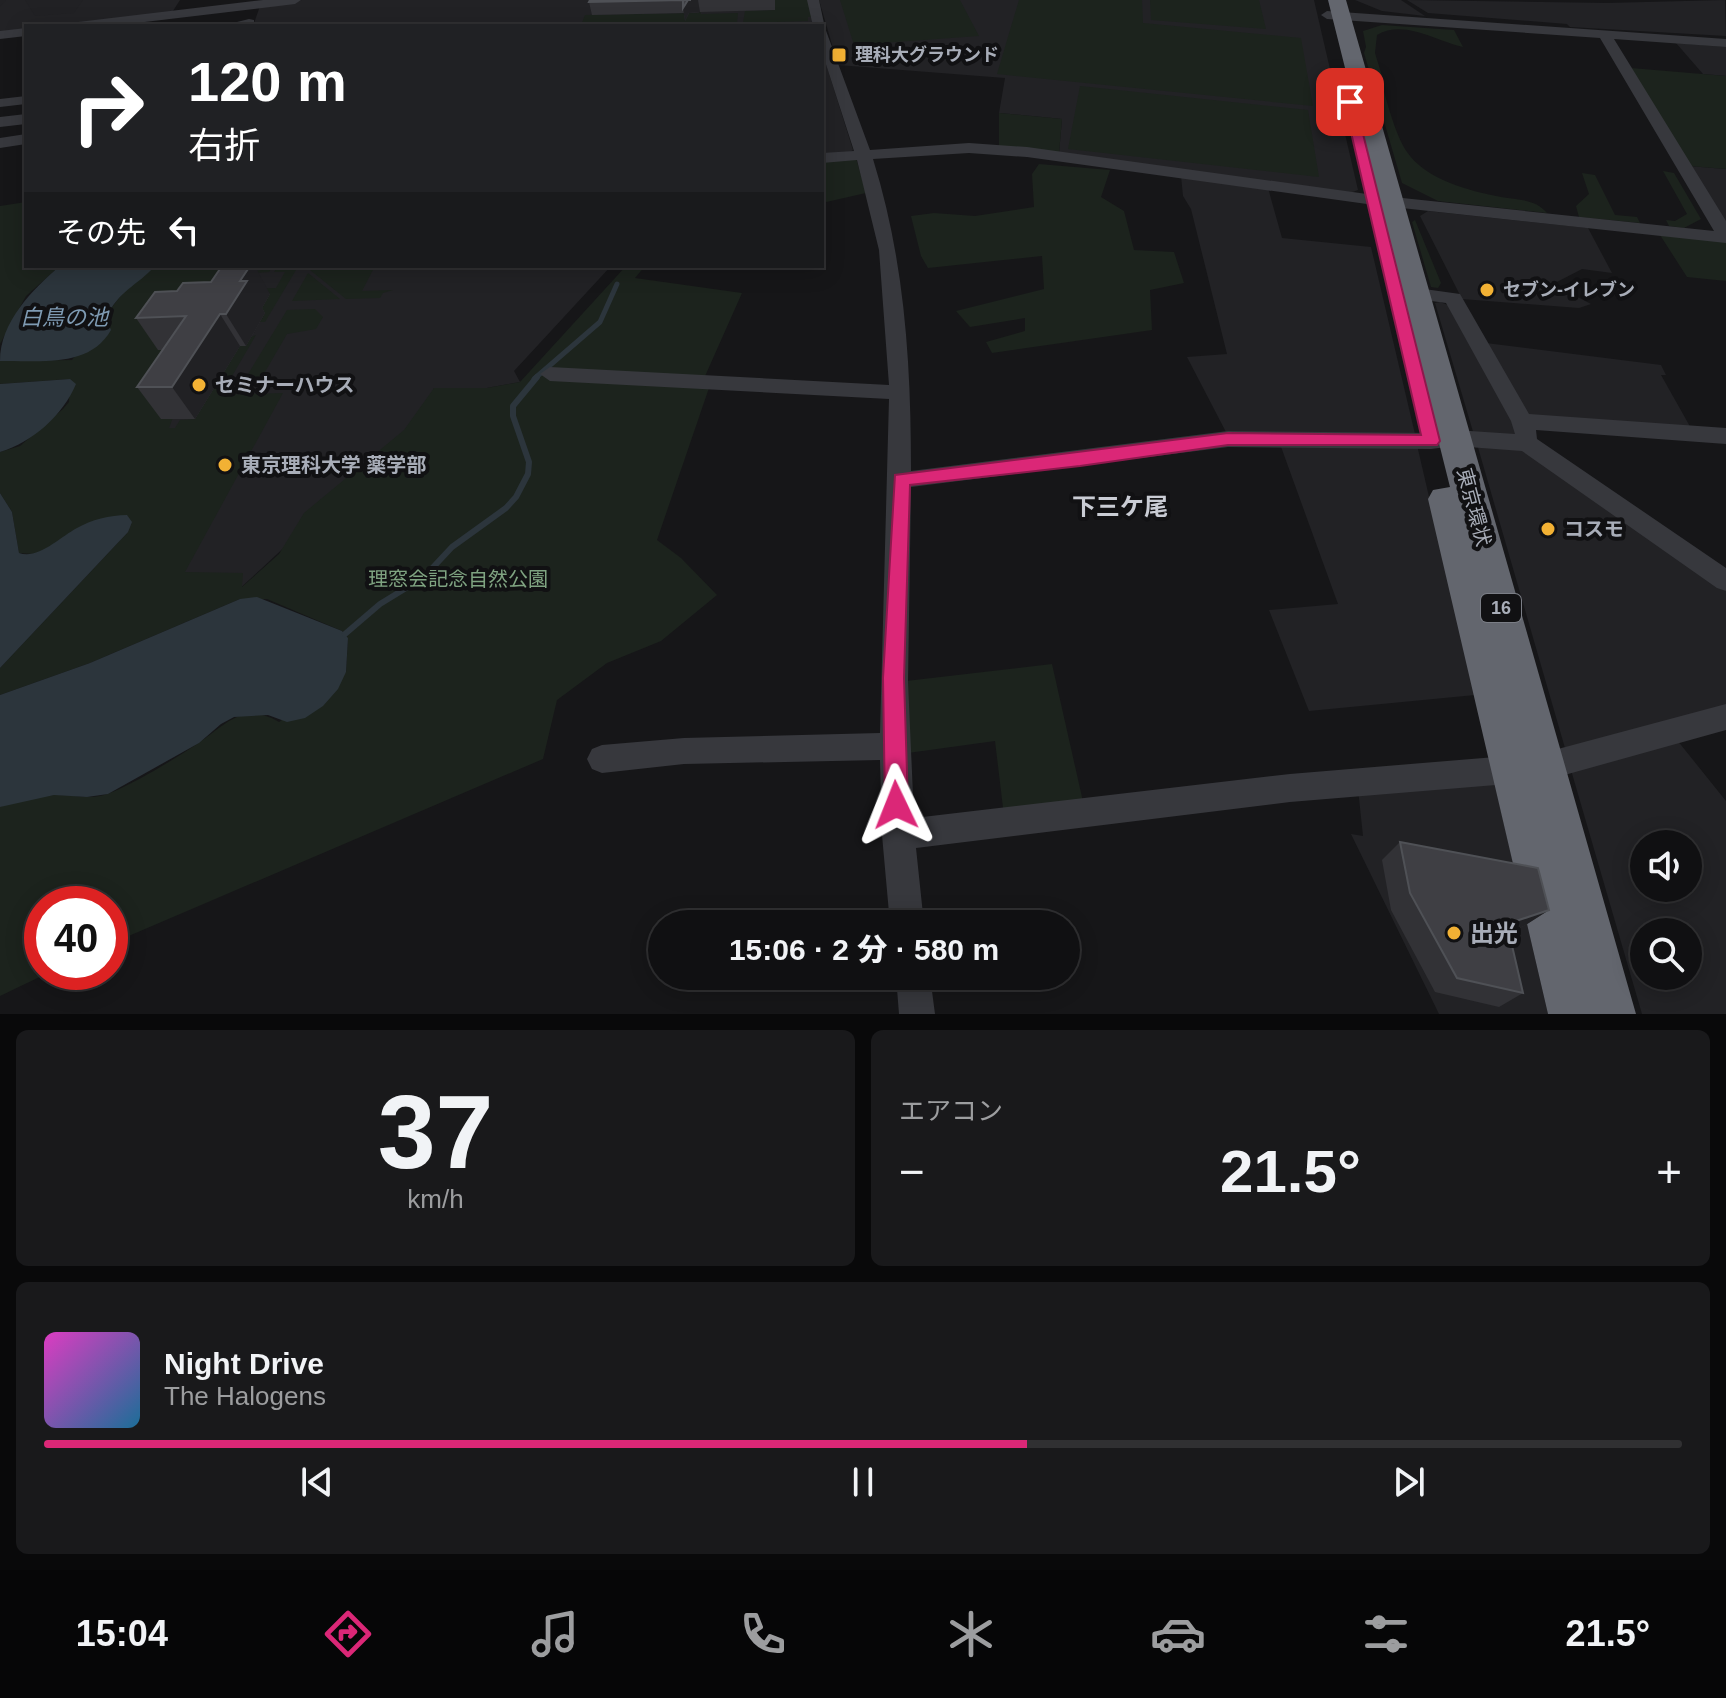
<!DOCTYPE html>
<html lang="ja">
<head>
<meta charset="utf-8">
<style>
	body { margin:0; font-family:Arial,"Noto Sans JP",sans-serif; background:#19191b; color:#f1f3f6; height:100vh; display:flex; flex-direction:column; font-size:30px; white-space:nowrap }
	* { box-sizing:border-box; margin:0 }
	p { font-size:26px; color:#9c9d9f }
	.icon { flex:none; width:44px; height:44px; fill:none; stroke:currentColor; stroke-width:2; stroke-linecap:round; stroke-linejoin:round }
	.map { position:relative; height:1014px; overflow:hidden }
	.side { display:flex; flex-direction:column; gap:16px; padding:16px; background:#09090a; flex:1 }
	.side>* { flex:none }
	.guide { position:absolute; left:24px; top:24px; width:800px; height:244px; border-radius:0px; box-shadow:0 4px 20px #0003,0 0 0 2px #303032; background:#202124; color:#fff; overflow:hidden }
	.controls { position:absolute; left:1630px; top:830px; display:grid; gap:16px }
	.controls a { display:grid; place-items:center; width:72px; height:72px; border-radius:50%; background:#101012; box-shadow:0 4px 20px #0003,0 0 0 2px #303032; font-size:40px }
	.speed { position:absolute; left:24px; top:886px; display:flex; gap:16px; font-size:40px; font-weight:700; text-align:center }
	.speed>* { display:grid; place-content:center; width:104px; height:104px; border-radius:50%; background:#101012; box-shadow:0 4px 20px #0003,0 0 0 2px #303032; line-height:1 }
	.speed .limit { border:12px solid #d22; background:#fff; color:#111 }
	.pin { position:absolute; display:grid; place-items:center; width:68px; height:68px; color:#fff; margin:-34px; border-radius:16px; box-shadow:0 4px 12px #0006 }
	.me { position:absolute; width:88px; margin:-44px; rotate:358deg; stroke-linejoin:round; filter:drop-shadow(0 0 6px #0008) }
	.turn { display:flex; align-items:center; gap:28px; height:168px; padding:0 32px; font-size:36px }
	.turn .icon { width:104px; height:104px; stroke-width:2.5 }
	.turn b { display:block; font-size:56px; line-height:68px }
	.then { display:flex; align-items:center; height:76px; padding:0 32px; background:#0003; gap:16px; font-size:30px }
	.big { font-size:60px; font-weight:800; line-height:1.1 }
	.side .card { flex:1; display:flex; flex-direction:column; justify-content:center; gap:12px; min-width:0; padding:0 28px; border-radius:12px; background:#19191b }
	.side .dial { align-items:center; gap:0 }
	.dial b { font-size:104px; line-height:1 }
	.song { display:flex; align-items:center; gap:24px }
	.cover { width:96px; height:96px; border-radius:12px; background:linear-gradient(135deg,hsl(310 70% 55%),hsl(200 70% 35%)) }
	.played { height:8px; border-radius:4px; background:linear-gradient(90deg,#db2777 60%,#303032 60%) }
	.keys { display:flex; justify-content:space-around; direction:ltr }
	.heat { display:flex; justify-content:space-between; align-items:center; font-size:44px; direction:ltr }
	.side .tiles { flex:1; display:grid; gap:16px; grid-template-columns:1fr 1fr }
	.card:last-child { grid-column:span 2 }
	.trip { position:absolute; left:648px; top:910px; width:432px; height:80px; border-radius:40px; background:#101012; box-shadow:0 4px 20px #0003,0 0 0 2px #303032; font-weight:800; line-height:80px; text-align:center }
	.dock { display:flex; height:128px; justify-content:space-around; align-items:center; background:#060607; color:#9c9d9f }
	.dock .icon { width:56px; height:56px }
	.dock .selected { color:#db2777 }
	.dock b { font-size:36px; color:#f1f3f6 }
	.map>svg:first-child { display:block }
	.built { fill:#222225; fill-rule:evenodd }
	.green { fill:#1c231d }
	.water { fill:#2c353c }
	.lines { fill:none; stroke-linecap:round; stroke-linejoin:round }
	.stream-far1 { stroke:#2c353c; stroke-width:5 }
	.stream { stroke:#2c353c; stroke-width:6 }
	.minor { fill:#37383d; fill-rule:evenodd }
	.highway { fill:#63666e; fill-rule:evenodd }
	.wall { fill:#323236 }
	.shaded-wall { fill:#212124 }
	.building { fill:#3f3f44; stroke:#4f5156; stroke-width:2 }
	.route { fill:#db2777; stroke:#8e194d; stroke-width:2 }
	.poi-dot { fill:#f2b134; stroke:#111113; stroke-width:3 }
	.labels { text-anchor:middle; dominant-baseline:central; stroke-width:8; stroke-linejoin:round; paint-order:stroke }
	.far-poi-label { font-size:18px; font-weight:bold; fill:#a8adb8; stroke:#111113; text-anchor:start }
	.shield { fill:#111113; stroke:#7b7e86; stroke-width:2 }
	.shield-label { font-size:18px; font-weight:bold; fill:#a8adb8 }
	.poi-label { font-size:20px; font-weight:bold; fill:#a8adb8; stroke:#111113; text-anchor:start }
	.street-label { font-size:20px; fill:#a8adb8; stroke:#111113 }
	.park-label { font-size:20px; fill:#7fa381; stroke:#111113 }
	.water-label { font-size:22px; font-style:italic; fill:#7f9bb3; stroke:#111113 }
	.quarter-label { font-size:24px; font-weight:bold; fill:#c9ccd4; stroke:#111113 }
	.near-poi-label { font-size:24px; font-weight:bold; fill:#a8adb8; stroke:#111113; text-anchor:start }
</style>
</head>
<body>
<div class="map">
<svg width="1726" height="1014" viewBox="0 0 1726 1014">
	<rect width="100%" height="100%" fill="#161618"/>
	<path class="built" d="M 0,0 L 180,0 L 171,14 L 63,26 L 26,26 L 26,30 L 0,33 Z
		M 302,0 L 808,0 L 814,26 L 253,26 L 260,6 Z
		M 819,0 L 1314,0 L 1358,190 L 1350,193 L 1059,153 L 1062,119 L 999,113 L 1005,78 L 838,65 Z
		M 1355,0 L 1401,0 L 1425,16 L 1382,11 Z
		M 1407,0 L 1607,3 L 1725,0 L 1726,36 L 1570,27 L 1567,24 L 1428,13 Z
		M 1676,43 L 1726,47 L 1726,76 L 1703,74 Z
		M 822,51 L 853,150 L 849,153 L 822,155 Z
		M 1689,166 L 1726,169 L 1726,227 Z
		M 1181,176 L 1268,188 L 1282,238 L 1371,247 L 1415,434 L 1226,432 L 1187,357 L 1227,354 L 1191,209 L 1183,196 Z
		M 1428,211 L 1588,228 L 1612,273 L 1582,269 L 1553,284 L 1591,304 L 1579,308 L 1462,299 L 1420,216 Z
		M 187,266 L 611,266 L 514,371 L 520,382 L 487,388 L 434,388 L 425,416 L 233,595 L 90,663 Z
		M 1440,302 L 1448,305 L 1520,430 L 1517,437 L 1474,435 L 1435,303 Z
		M 1486,343 L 1661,365 L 1666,375 L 1661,375 L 1692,430 L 1527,418 Z
		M 1280,444 L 1417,445 L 1475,695 L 1309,711 L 1269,610 L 1338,604 Z
		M 1477,444 L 1525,449 L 1726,591 L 1726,710 L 1567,755 Z
		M 1677,740 L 1726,801 L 1726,1014 L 1642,1014 L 1571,770 ZM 1644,844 L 1688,844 L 1688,888 L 1644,888 ZM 1644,932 L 1688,932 L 1688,976 L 1644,976 Z
		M 1493,776 L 1548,1014 L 1439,1014 L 1351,834 L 1363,836 L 1358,789 Z"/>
	<path class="green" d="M 775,0 L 808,0 L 812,17 L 808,17 L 808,21 L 743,23 L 745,11 L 774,10 Z
		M 840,0 L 960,0 L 979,36 L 854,45 Z
		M 1019,0 L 1142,0 L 1143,23 L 1301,38 L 1313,106 L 997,74 Z
		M 1150,0 L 1259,0 L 1266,29 L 1151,20 Z
		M 699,7 L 701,14 L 738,13 L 737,23 L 581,25 L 585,15 L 699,13 Z
		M 1382,25 L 1454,30 L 1463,47 C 1436,41 1404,19 1377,35 L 1375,53 L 1382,76 L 1380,77 C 1386,98 1395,135 1407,152 C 1426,180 1470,191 1501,197 C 1518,200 1536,199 1547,213 L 1438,201 L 1402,183 L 1364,53 L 1366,47 L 1363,31 Z
		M 1631,68 L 1726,76 L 1726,169 L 1689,166 Z
		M 1080,86 L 1308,110 L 1319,177 L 1068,149 Z
		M 999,113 L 1062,119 L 1059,153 L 999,147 Z
		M 856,158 L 866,193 L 822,203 L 822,161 Z
		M 1039,164 L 1110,170 L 1101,197 L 1124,211 L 1134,250 L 1174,252 L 1184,283 L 1150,290 L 1152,330 L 992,353 L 986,342 L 1025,331 L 1025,318 L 970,327 L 956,311 L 1044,289 L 1042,256 L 928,268 L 921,256 L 911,216 L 934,213 L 975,216 L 1034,207 L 1032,174 Z
		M 1663,171 L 1674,173 L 1701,219 L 1684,228 L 1669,226 L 1666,220 L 1675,221 L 1687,214 Z
		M 1582,173 L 1595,175 L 1615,215 L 1637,217 L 1640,223 L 1579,217 L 1576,206 L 1589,194 Z
		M 26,202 L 26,266 L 60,266 L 26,296 L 0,344 L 0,206 Z
		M 1415,220 L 1441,283 L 1438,288 L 1431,287 L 1412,222 Z
		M 1660,235 L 1726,242 L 1726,281 L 1687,277 Z
		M 155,266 L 248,266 L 199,349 L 169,428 L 175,428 L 180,420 L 195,419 C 209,395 230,343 256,335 L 221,395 L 283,393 L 185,572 L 243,573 L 242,587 L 279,554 L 304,513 L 404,430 L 434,388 L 487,388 L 520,382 L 626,266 L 645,266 L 635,278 L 742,293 L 702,383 L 710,385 L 657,540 L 681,558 L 717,595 L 661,641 L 607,663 L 557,700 L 543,759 L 110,944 L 110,904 L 42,904 L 42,972 L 50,972 L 0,996 L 0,807 C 16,800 37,795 55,795 C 73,794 92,801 110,793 C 139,781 171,761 197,744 C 226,725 242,701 279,722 L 346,672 L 348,638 L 342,631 L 267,599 L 240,599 L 90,663 L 0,695 L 0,668 L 128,532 L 132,522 L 34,554 L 19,553 L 12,512 L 0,493 L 0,452 L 20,446 L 63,409 L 69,402 L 70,379 L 0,384 L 0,361 L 72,360 L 125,290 Z
		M 312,266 L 375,266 L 362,291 L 393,290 L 383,293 L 380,298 L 346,299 L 310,270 Z
		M 294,268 L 296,270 L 265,322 L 260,322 L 265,313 L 259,313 L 269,294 L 243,295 L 230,315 L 224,315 L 253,271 L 271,269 L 269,272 L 256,273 L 246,289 L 276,288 L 285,272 L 274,272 L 276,269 Z
		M 308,273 L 340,299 L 292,301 Z
		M 315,309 L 323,317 L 316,329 L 287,334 L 258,384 L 242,384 L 287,310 Z
		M 1052,664 L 1084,806 L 1004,816 L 995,741 L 908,753 L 906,681 Z"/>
	<path class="water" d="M 60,266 L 155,266 C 137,286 119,290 106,318 L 111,330 C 89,369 38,360 0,361 C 0,322 32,290 60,266 Z
		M 70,379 L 76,384 C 63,415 33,442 0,452 L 0,384 Z
		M 0,493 L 12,512 L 19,553 C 38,560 60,537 77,528 C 91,520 110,515 127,515 L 132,522 L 128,532 L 0,668 Z
		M 257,597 L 342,631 L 348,638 L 346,672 L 338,689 L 323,706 L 305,718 L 287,722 L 268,715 L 234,717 L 221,724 L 199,743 L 108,794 L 87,797 L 54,795 L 0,807 L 0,695 L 90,663 L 240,599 Z"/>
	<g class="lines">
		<path class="stream-far1" d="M 534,379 L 600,322 L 617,284"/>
		<path class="stream" d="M 345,634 L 380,604 L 424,577 L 452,547 L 506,508 L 516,497 L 528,474 L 529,462 L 513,416 L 513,406 L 537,377"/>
		<path class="minor" d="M 263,0 L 301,0 L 295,4 L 111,26 L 71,26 L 78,22 Z
			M 807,0 L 819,0 L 825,28 L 870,150 L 969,143 L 1027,147 L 1374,195 L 1714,231 L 1600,38 L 1327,19 L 1321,15 L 1327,11 L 1726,39 L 1726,47 L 1614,39 L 1726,221 L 1726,243 L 1374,205 L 1027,157 L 969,153 L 873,159 C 905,262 911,364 911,471 L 1228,431 L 1431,433 L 1455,430 L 1515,434 L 1511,421 L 1446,303 L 1410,298 L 1407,294 L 1417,288 L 1460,294 L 1529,414 L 1726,428 L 1726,444 L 1536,430 L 1537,439 L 1726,568 L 1726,591 L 1717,588 L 1522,451 L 1455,446 L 1431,449 L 1228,447 L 911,487 L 908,682 L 914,818 L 1290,774 L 1543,753 L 1726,704 L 1726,730 L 1543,781 L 1290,802 L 916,848 L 924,924 L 890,924 L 882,835 L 880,760 L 684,764 L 602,773 L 592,769 L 587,759 L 592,749 L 602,745 L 684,738 L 880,733 L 889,399 L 550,381 L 540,374 L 550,367 L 889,385 L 879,250 L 857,160 L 822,163 L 822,153 L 854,151 L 822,52 L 822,26 L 813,26 Z
			M 249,19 L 254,20 L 254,26 L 221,26 Z
			M 26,28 L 26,36 L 0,39 L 0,31 Z
			M 26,96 L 26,104 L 0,107 L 0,99 Z
			M 26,114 L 26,124 L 0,127 L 0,117 Z
			M 26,134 L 26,144 L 0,148 L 0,138 Z
			M 896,976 L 930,976 L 935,1014 L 899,1014 Z"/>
		<path class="highway" d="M 1328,0 L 1346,0 L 1636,1014 L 1548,1014 L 1428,499 L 1433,490 L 1450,487 Z"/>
	</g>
	<path class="wall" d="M 590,0 L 775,0 L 775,10 L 700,12 L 689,13 L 685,21 L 684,13 L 592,15 L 589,2 Z
		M 177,291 L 270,294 L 262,308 L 265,313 L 246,346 L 240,346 L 195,419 L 161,419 L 137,387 L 162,350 L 158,350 L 136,318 Z
		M 1400,842 L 1549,910 L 1524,926 L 1509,932 L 1523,993 L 1499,1007 L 1435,992 L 1391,910 L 1382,860 Z"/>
	<path class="shaded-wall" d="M 0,0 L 6,0 L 0,7 Z
		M 25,0 L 83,0 L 74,13 L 35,16 Z
		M 688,0 L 698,0 L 700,12 L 689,13 L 685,21 L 683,8 Z
		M 250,266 L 255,266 L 270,294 L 262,308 L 265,313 L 246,346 L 226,314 L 240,281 Z
		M 220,314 L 240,346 L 195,419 L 172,387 Z
		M 1549,910 L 1524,926 L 1484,940 L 1507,924 Z"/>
	<path class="building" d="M 590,0 L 691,0 L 688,0 L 683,8 L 683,0 L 589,2 Z
		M 222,266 L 250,266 L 240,281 L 247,281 L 226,314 L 220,314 L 172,387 L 137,387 L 186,316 L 136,318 L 155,292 L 177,291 L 183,283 L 211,282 Z
		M 1400,842 L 1538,868 L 1549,910 L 1507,924 L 1523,993 L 1457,978 L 1410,893 Z"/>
	<path class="route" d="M 1350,99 L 1355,102 L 1440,441 L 1437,445 L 1228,445 L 1080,466 L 910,485 L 904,678 L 908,805 L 904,813 L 896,816 L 888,813 L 885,805 L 883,678 L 895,475 L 1228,433 L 1421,435 L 1344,102 Z"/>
	<g class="poi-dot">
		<rect x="831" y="47" width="16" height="16" rx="4"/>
		<circle cx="1487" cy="290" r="8"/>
		<circle cx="199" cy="385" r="8"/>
		<circle cx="225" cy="465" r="8"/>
		<circle cx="1548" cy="529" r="8"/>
		<circle cx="1454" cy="933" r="8"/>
	</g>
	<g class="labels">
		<g class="far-poi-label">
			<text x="855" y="55">理科大グラウンド</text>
			<text x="1503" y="290">セブン-イレブン</text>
		</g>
		<rect class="shield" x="1481" y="594" width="40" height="28" rx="6"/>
		<g class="shield-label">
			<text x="1501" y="608">16</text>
		</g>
		<g class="poi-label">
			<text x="215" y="385">セミナーハウス</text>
			<text x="241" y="465">東京理科大学 薬学部</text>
			<text x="1564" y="529">コスモ</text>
		</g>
		<g class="street-label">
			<text transform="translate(1474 507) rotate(75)">東京環状</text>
		</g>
		<g class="park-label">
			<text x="458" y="579">理窓会記念自然公園</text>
		</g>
		<g class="water-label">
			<text x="64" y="317">白鳥の池</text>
		</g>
		<g class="quarter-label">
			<text x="1120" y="506">下三ケ尾</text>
		</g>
		<g class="near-poi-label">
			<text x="1470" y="933">出光</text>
		</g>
	</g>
</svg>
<div class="controls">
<a><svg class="icon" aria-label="sound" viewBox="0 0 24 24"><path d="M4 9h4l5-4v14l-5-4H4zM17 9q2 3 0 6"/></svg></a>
<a><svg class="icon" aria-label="search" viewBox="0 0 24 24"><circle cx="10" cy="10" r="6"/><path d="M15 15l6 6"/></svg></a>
</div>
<div class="speed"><div class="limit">40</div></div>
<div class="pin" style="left:1350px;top:102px;background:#d93025"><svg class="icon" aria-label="arrive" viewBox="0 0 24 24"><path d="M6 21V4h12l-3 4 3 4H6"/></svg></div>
<svg class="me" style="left:896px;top:805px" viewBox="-20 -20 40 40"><path d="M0-17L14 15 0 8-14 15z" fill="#db2777" stroke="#fff" stroke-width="4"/></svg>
<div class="trip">15:06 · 2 分 · 580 m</div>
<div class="guide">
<div class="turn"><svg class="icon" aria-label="right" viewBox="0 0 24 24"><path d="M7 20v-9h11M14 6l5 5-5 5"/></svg><div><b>120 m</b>右折</div></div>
<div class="then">その先<svg class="icon" aria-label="left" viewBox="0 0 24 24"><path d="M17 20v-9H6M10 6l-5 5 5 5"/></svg></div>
</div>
</div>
<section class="side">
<div class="tiles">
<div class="card dial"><b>37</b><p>km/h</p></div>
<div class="card"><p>エアコン</p>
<div class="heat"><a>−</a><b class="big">21.5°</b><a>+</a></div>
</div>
<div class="card">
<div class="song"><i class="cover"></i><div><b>Night Drive</b><p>The Halogens</p></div></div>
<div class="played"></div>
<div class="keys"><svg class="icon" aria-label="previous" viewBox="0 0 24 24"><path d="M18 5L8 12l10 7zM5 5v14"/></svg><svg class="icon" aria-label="pause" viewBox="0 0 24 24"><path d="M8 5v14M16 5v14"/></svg><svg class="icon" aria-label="next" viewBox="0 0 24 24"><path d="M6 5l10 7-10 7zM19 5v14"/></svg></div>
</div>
</div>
</section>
<nav class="dock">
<b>15:04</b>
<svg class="icon selected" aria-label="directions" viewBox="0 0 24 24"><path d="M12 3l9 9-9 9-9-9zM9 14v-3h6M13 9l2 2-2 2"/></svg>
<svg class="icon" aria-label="music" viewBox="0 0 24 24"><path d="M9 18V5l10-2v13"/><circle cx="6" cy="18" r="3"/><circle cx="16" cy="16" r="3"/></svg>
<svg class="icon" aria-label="phone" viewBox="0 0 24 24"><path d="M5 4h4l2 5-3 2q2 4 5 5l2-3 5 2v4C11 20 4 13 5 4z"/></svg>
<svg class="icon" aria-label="climate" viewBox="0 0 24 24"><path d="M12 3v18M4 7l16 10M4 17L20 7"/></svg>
<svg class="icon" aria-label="car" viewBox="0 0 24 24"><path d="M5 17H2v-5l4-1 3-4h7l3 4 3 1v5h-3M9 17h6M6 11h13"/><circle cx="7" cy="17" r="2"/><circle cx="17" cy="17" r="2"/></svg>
<svg class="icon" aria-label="filters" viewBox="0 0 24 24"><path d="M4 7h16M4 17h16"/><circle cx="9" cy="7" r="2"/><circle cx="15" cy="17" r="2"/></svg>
<b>21.5°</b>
</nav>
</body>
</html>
